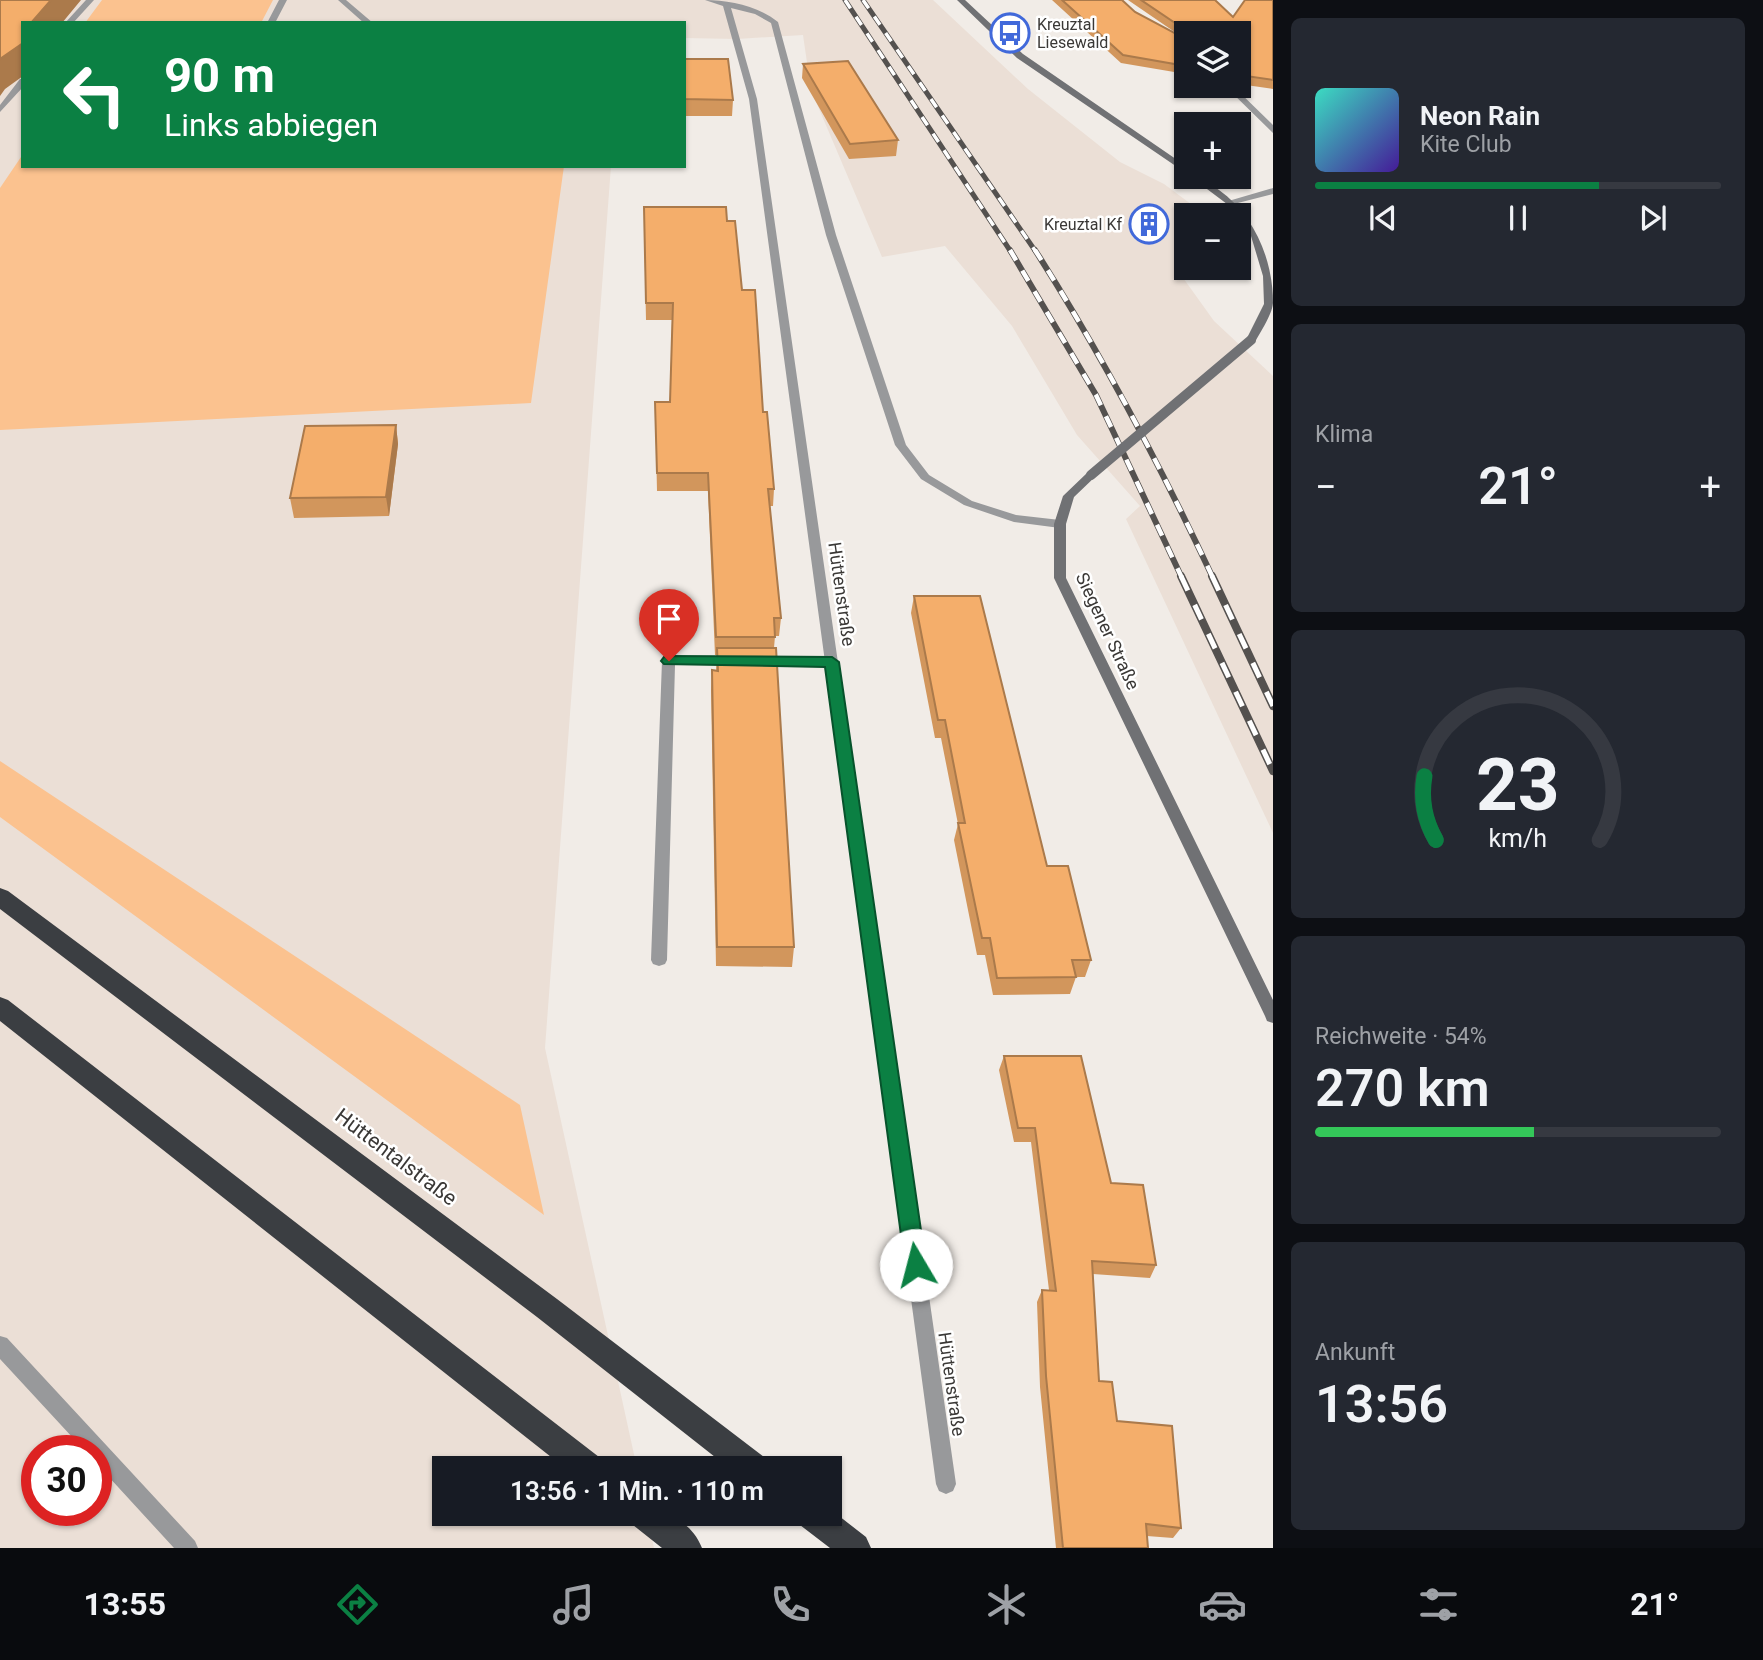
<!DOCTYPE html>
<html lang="de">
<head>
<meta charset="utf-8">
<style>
	body { margin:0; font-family:Roboto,sans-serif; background:#242831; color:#f1f3f6; height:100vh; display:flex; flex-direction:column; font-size:26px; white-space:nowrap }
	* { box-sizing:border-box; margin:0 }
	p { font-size:23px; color:#9ea1a6 }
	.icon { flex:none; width:38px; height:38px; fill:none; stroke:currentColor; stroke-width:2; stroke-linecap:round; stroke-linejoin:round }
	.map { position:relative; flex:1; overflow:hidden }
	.drawer { display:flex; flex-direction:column; gap:18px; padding:18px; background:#0d0f14; width:490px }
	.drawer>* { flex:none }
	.hud { position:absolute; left:21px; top:21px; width:665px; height:147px; border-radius:0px; box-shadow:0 2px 5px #0004; background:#0b8043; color:#fff; overflow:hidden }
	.controls { position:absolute; left:1174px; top:21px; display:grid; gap:14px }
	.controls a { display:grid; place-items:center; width:77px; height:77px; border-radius:0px; background:#171b24; box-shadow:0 2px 5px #0004; font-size:35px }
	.speed { position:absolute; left:21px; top:1435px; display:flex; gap:14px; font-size:35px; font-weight:700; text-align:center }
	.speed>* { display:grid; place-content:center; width:91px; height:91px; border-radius:50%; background:#171b24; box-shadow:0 2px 5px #0004; line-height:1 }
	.speed .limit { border:10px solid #d22; background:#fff; color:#111 }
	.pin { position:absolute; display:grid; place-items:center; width:60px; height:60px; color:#fff; margin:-72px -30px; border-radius:50% 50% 50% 0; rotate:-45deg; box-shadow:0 0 7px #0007 }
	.pin .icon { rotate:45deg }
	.me { position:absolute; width:77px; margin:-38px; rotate:352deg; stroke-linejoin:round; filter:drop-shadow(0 0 5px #0008) }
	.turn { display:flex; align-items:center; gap:24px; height:147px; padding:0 28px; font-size:32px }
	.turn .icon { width:91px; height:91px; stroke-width:2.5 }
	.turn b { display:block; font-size:49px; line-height:60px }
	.big { font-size:52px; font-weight:600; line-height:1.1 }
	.drawer .widget { flex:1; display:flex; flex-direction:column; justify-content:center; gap:10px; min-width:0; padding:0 24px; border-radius:10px; background:#242831 }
	.drawer .dial { align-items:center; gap:0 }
	.dial svg { height:182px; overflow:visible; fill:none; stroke:#363941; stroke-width:7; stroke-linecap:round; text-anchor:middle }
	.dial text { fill:#f1f3f6; stroke:none }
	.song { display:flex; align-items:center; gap:21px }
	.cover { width:84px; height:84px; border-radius:10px; background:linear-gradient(135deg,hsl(170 70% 55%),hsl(260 70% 35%)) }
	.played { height:7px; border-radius:4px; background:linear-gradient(90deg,#0b8043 70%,#363941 70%) }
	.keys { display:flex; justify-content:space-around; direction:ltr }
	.heat { display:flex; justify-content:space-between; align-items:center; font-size:38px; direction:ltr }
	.charge { height:10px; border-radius:5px; background:linear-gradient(90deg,#34c759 54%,#363941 0) }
	.trip { position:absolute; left:432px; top:1456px; width:410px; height:70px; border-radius:0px; background:#171b24; box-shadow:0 2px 5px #0004; font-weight:600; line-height:70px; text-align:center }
	.tab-bar { display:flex; height:112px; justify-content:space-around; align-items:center; background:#090b0e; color:#9ea1a6 }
	.tab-bar .icon { width:49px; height:49px }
	.tab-bar .active { color:#0b8043 }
	.tab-bar b { font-size:32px; color:#f1f3f6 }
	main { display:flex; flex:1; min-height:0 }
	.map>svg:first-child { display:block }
	.built { fill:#ebdfd6; fill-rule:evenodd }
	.green { fill:#fbc28f }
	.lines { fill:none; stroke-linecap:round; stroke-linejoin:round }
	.lane { fill:#98999b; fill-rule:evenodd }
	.street { fill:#98999b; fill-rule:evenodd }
	.secondary { fill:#707174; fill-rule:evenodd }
	.highway { fill:#3b3e42; fill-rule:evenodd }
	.rail-far2-casing { stroke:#54514f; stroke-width:5 }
	.rail-far1-casing { stroke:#54514f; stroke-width:6 }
	.rail-casing { stroke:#54514f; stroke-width:8 }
	.rail-far2 { stroke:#fff; stroke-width:3.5; stroke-dasharray:10; stroke-linecap:butt }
	.rail-far1 { stroke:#fff; stroke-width:4.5; stroke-dasharray:12; stroke-linecap:butt }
	.rail { stroke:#fff; stroke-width:5; stroke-dasharray:16; stroke-linecap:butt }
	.secondary-bridge { stroke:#707174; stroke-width:10 }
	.wall { fill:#d2965c }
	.shaded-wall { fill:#ab7a4b }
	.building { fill:#f4ae6b; stroke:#ab7a4b; stroke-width:2 }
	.route { fill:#0b8043; stroke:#07532c; stroke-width:2 }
	.labels { text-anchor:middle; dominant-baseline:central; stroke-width:5; stroke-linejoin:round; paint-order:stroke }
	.far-poi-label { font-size:16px; fill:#3a3836; stroke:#fff; text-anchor:start }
	.street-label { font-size:18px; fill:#3a3836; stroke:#fff }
	.near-street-label { font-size:21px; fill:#3a3836; stroke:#fff }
</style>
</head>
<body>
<main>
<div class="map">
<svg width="1273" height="1548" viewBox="0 0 1273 1548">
	<rect width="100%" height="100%" fill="#f1ece7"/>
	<path class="built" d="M 0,0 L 933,0 L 1028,89 L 1120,162 L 1164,184 L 1199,210 L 1204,215 L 1186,215 L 1186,240 L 1183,241 L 1181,275 L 1214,321 L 1273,376 L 1273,833 L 1126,519 L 1140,506 L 1077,435 L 1012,326 L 945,246 L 882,257 L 811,90 L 803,35 L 737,39 L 684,38 L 684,23 L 23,23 L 23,166 L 611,166 L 545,1048 L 637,1468 L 444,1468 L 444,1514 L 647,1514 L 654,1548 L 0,1548 ZM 37,1451 L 96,1451 L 96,1510 L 37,1510 Z"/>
	<path class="green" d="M 102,0 L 273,0 L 261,23 L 85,23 Z
		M 21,157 L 23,166 L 564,166 L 531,403 L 0,430 L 0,188 Z
		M 0,761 L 520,1105 L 544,1215 L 0,817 Z"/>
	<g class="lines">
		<path class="lane" d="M 86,0 L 94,0 L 73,23 L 65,23 Z
			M 279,0 L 287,0 L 275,23 L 267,23 Z
			M 338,0 L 346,0 L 373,23 L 364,23 Z
			M 20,79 L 23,79 L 23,87 L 0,112 L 0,105 Z
			M 669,657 L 732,657 L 739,661 L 732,665 L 675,665 L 667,960 L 665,964 L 659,966 L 653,964 L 651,960 L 662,661 Z
			M 760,657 L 832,658 L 839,662 L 832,666 L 755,664 L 753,661 Z
			M 0,1336 L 7,1338 L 195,1541 L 198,1548 L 174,1548 L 96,1463 L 96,1451 L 85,1451 L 0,1359 Z"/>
		<path class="street" d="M 705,0 C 729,0 758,6 778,22 L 836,235 L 906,445 L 929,475 L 972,501 L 1016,515 L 1060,520 L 1066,524 L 1060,528 L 1014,522 L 964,505 L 921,479 L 895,445 L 826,235 L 771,23 L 755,14 L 731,8 L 757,99 L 956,1484 L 953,1491 L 946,1494 L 939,1491 L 936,1484 L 749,99 L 723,6 Z
			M 1225,86 L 1233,86 L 1273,125 L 1273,133 Z
			M 1273,188 L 1273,194 L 1230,205 L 1225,202 Z"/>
		<path class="secondary" d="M 957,0 L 965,0 L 1023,54 L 1186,166 L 1186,173 L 1017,58 Z
			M 1191,177 C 1203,177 1209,183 1219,190 C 1254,215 1273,259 1273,303 C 1272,315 1261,331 1255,342 L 1246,340 L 1264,304 L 1263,276 L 1251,236 L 1239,220 L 1239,215 L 1235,215 L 1227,204 Z
			M 1091,472 L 1097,475 L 1074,497 L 1066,524 L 1066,578 L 1273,1000 L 1273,1023 L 1267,1021 L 1265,1016 L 1054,578 L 1054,524 L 1063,496 L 1087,473 Z"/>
		<path class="highway" d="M 0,888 L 8,891 L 557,1299 L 764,1457 L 768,1468 L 729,1468 L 537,1317 L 0,909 Z
			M 0,997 L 8,1000 L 599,1457 L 603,1468 L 565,1468 L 0,1021 Z
			M 830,1509 L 866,1537 L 871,1548 L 830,1548 L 800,1525 L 796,1514 L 830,1514 Z
			M 629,1514 C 660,1513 688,1514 702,1548 L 662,1548 L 633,1525 Z"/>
		<g class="rail-far2-casing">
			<path id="rail-far2" d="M 845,0 L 1011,252
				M 863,0 L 1036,252"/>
		</g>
		<g class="rail-far1-casing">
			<path id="rail-far1" d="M 1010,250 L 1096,395 L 1182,578
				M 1035,250 C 1102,355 1160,465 1213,578"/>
		</g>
		<g class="rail-casing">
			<path id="rail" d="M 1181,576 L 1273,771
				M 1212,576 L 1273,706"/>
		</g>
		<use href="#rail-far2" class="rail-far2"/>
		<use href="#rail-far1" class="rail-far1"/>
		<use href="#rail" class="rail"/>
		<path class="secondary-bridge" d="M 1091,475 L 1251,340"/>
	</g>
	<path class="wall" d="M 1052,0 L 1122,0 L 1135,12 L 1182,37 L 1128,0 L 1215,0 L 1233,17 L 1273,0 L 1273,89 L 1239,84 L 1239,33 L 1186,33 L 1186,74 L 1121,63 Z
		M 684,59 L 733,100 L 732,116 L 684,116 Z
		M 803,64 L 898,140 L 896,156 L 849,159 L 802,78 Z
		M 727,221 L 742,290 L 763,412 L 774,489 L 773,506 L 770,506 L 781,618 L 779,636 L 775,636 L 774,648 L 794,947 L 792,967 L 716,966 L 711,690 L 712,670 L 716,670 L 717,655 L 715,655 L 708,491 L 657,491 L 655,402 L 670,402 L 672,320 L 646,320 L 644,224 Z
		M 396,425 L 398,444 L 389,516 L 294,518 L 290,498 Z
		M 914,596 L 1047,866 L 1091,960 L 1085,977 L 1076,977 L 1070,994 L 993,995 L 985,955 L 977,955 L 954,840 L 958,824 L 941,738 L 935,738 L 911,613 Z
		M 1004,1056 L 1111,1183 L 1156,1265 L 1150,1278 L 1093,1274 L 1099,1381 L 1117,1421 L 1181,1528 L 1173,1538 L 1147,1536 L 1148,1548 L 1056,1548 L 1040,1387 L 1037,1302 L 1042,1290 L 1049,1290 L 1031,1142 L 1014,1142 L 999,1070 Z"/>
	<path class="shaded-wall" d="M 51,0 L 81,0 L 62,23 L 31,23 Z
		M 23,43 L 23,76 L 5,89 L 0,96 L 0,59 Z
		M 396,425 L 398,444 L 389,516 L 386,497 Z"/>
	<path class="building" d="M 0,0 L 51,0 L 31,23 L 23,23 L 23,43 L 0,59 Z
		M 1062,0 L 1122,0 L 1135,12 L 1186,39 L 1186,66 L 1123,55 Z
		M 1141,0 L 1215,0 L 1233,17 L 1245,0 L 1273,0 L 1273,80 L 1239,75 L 1239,33 L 1190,33 Z
		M 684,59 L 728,59 L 733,100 L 684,99 Z
		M 848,61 L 898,140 L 850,144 L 803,64 Z
		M 644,207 L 726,207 L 727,221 L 735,221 L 742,290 L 755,290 L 763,412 L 767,412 L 774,489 L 768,489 L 781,618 L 774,618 L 775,637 L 716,637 L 708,473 L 657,473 L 655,402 L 670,402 L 673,303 L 646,303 Z
		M 396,425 L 386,497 L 290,498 L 305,426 Z
		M 914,596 L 980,596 L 1047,866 L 1068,866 L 1091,960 L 1072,960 L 1076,977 L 997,978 L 990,938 L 982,938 L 958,823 L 965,823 L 945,720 L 938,720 Z
		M 717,648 L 776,648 L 794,947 L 717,947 L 712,670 L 718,671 Z
		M 1004,1056 L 1081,1056 L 1111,1183 L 1143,1185 L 1156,1265 L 1092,1261 L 1099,1381 L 1112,1382 L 1117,1421 L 1172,1426 L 1181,1528 L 1146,1524 L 1148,1548 L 1063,1548 L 1046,1376 L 1042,1290 L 1056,1291 L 1035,1128 L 1018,1128 Z"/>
	<path class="route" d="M 669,656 L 832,657 L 839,662 L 926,1265 L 923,1272 L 916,1275 L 908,1272 L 905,1265 L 825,667 L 664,664 L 661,661 L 664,657 Z"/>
	<defs>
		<g id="bus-ring" transform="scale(2.0125)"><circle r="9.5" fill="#fff" stroke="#4169da" stroke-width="1.5"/><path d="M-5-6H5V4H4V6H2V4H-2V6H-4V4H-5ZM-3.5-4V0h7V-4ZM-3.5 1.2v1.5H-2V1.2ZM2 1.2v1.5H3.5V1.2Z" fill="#4169da"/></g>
		<g id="building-ring" transform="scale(2.0125)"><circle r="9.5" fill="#fff" stroke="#4169da" stroke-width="1.5"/><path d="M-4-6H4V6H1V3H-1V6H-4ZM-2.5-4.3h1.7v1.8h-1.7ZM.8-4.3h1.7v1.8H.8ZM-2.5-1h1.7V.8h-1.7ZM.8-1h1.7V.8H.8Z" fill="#4169da"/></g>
	</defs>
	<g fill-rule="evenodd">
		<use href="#bus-ring" x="1010" y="33"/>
		<use href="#building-ring" x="1149" y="224"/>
	</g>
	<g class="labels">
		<g class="far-poi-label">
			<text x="1037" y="24">Kreuztal<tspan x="1037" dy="18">Liesewald</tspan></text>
			<text x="1122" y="224" text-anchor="end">Kreuztal Kf</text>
		</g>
		<g class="street-label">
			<text transform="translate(842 594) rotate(82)">Hüttenstraße</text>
			<text transform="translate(1108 631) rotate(65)">Siegener Straße</text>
			<text transform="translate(952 1384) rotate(82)">Hüttenstraße</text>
		</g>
		<g class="near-street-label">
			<text transform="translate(396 1157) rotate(37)">Hüttentalstraße</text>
		</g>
	</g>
</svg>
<div class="controls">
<a><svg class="icon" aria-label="layers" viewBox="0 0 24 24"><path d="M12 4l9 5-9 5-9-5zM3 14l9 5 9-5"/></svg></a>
<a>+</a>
<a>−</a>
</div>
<div class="speed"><div class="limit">30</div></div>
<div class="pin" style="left:669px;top:661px;background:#d93025"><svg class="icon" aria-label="arrive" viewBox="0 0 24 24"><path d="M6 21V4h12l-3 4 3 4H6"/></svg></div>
<svg class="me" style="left:916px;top:1265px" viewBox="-20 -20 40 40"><circle r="19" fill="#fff"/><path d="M0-13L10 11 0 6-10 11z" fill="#0b8043"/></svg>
<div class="trip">13:56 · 1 Min. · 110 m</div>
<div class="hud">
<div class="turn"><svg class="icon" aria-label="left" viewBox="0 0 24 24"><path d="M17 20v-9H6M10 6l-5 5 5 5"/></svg><div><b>90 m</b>Links abbiegen</div></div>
</div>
</div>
<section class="drawer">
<div class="widget">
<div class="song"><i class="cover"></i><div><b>Neon Rain</b><p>Kite Club</p></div></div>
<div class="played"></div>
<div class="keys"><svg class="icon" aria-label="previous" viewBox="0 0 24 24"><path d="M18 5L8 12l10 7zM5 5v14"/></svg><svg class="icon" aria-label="pause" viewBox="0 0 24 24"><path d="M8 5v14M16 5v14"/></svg><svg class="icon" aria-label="next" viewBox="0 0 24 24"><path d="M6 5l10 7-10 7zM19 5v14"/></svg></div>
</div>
<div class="widget"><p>Klima</p>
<div class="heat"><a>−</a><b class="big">21°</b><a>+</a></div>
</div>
<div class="widget dial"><svg viewBox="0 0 100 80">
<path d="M14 69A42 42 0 1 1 86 69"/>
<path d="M14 69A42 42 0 0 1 9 41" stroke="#0b8043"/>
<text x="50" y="56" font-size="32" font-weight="700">23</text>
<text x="50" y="72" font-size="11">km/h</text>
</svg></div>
<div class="widget"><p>Reichweite · 54%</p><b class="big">270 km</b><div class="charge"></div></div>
<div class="widget"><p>Ankunft</p><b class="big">13:56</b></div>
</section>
</main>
<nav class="tab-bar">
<b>13:55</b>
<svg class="icon active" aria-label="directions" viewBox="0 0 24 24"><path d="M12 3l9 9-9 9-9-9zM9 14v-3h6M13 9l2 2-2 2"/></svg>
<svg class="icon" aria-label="music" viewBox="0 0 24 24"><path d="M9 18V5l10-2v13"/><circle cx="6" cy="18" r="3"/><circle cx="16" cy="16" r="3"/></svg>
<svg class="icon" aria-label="phone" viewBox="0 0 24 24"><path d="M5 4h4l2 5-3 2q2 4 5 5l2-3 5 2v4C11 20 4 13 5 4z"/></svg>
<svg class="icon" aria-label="climate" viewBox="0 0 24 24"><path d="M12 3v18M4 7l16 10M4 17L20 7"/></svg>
<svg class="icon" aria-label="car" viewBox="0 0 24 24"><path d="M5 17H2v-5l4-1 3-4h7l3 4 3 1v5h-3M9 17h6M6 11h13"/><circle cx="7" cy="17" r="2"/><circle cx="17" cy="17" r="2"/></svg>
<svg class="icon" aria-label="filters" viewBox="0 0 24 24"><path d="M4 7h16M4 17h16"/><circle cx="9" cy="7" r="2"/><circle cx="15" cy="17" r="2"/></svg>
<b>21°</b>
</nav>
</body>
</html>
